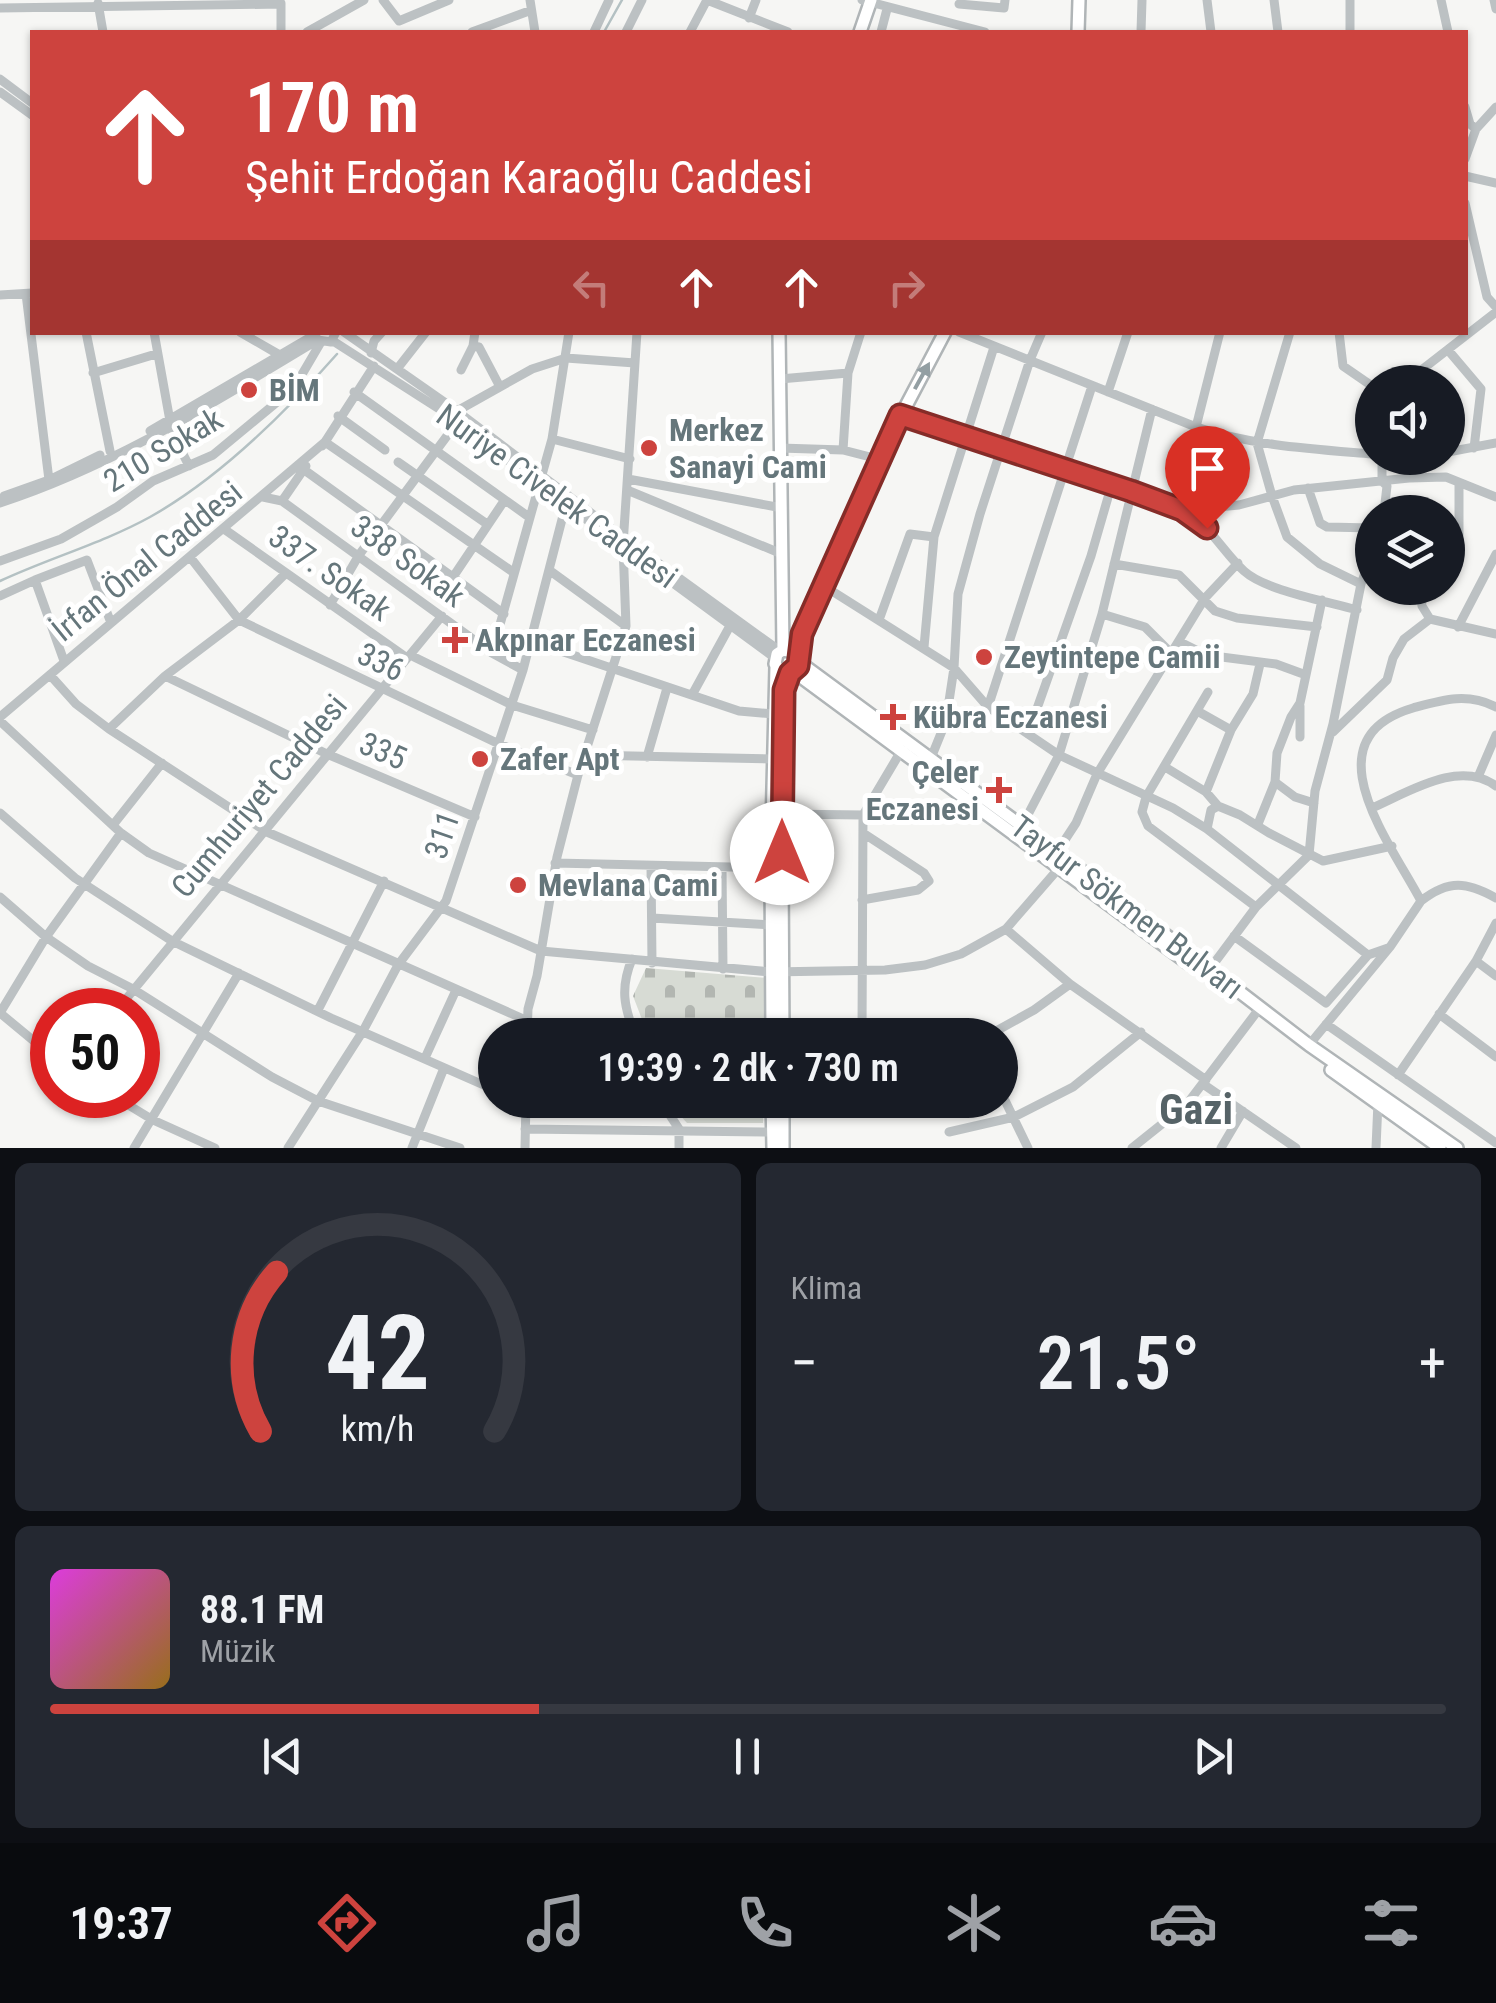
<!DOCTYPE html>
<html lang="tr">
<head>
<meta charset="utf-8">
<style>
	body { margin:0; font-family:"Roboto Condensed",sans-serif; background:#242831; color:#f1f3f6; height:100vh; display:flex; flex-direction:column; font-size:38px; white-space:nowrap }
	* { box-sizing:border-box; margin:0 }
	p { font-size:32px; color:#9ea1a6 }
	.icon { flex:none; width:55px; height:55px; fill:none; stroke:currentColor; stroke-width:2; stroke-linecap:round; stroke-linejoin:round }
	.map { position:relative; height:1148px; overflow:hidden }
	.panel { display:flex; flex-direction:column; gap:15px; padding:15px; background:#0d0f14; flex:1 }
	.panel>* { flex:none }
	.hud { position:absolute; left:30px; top:30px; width:1438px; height:305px; border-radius:0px; box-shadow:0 2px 8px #0004; background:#cd433e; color:#fff; overflow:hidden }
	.fabs { position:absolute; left:1355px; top:365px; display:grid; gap:20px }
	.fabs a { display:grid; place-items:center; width:110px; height:110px; border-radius:50%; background:#171b24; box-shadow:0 2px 8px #0004; font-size:50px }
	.speed { position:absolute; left:30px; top:988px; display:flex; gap:20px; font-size:50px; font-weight:700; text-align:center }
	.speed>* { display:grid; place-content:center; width:130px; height:130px; border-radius:50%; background:#171b24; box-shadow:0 2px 8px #0004; line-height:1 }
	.speed .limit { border:15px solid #d22; background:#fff; color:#111 }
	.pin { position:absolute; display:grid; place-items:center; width:85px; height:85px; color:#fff; margin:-102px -42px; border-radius:50% 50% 50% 0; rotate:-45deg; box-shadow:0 0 10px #0007 }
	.pin .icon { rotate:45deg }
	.me { position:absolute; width:110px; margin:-55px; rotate:0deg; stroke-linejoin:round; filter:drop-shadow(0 0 8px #0008) }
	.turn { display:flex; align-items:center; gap:35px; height:210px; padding:0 50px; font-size:45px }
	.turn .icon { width:130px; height:130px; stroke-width:2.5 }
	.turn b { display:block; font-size:70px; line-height:85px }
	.lanes { display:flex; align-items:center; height:95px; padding:0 50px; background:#0003; justify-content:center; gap:50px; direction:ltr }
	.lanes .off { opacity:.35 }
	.big { font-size:75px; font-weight:600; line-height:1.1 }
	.panel .card { flex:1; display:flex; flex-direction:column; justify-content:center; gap:15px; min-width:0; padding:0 35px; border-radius:15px; background:#242831 }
	.panel .dial { align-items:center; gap:0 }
	.dial svg { height:260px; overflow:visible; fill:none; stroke:#363941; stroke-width:7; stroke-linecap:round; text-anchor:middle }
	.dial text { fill:#f1f3f6; stroke:none }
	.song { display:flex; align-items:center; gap:30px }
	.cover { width:120px; height:120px; border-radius:15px; background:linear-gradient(135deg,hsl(300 70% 55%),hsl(40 70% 35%)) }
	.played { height:10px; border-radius:5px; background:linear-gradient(90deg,#cd433e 35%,#363941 35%) }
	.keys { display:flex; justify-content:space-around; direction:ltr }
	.heat { display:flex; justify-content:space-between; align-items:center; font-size:55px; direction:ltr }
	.panel .tiles { flex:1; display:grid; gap:15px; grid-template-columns:1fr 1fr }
	.card:last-child { grid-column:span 2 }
	.trip { position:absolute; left:478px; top:1018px; width:540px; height:100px; border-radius:50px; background:#171b24; box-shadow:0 2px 8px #0004; font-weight:600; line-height:100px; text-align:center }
	.menu { display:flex; height:160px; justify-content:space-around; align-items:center; background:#090b0e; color:#9ea1a6 }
	.menu .icon { width:70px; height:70px }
	.menu .selected { color:#cd433e }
	.menu b { font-size:45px; color:#f1f3f6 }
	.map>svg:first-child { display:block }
	.cemetery { fill:url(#cemetery-stones) }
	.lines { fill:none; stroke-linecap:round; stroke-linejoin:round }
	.stream { stroke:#b4c1c3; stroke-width:2.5 }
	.major-casing { stroke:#b0b5b7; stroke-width:16 }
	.minor { stroke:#bcc1c3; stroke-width:9 }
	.major { stroke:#fff; stroke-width:11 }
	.oneway { fill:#939fa3 }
	.route-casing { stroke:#852c28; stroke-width:25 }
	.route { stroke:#cd433e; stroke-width:18 }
	.poi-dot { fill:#cd433e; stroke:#fff; stroke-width:4 }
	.labels { text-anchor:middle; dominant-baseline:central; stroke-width:10; stroke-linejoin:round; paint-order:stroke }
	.poi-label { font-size:32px; font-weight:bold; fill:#65767b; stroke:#fff; text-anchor:start }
	.street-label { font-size:32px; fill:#65767b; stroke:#fff }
	.district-label { font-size:42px; font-weight:bold; fill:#566367; stroke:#fff }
</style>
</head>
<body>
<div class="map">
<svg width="1496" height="1148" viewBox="0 0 1496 1148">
	<defs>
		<pattern id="cemetery-stones" width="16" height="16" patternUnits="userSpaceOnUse" patternTransform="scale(2.5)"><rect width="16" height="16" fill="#d7dbd4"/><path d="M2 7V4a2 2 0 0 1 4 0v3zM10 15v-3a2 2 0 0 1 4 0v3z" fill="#b2b6b1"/></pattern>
	</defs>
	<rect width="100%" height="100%" fill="#f6f6f4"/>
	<path class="cemetery" d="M 646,968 L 767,978 L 766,1035 L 648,1035 L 633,996 Z
		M 672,1100 L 764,1100 L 763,1123 L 687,1123 L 676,1111 Z"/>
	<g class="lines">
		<path class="stream" d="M 604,32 L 622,0
			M 0,581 C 49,558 103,543 150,517 C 218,479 285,413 337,354"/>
		<g class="major-casing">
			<path id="major" d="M 860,32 L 871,0
				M 1078,32 L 1079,0
				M 779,332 L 783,650
				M 798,656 L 802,634 L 878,459 L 945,332
				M 799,662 L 1057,852 L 1309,1045 L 1457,1148
				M 793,671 L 1188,963
				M 772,1035 L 771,868 L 776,666
				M 783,1035 L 781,711 L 790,673 L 799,662 L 794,652 L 783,650 L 777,654 L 775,664 L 780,671 L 790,673
				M 1331,1070 L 1440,1148
				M 772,1100 L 773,1148
				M 783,1100 L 783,1148"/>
		</g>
		<path class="minor" d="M 383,0 L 399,21 L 449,0
			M 530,0 L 535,32
			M 862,0 L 985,32
			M 1207,0 L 1211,32
			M 1274,0 L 1278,32
			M 1441,0 L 1448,32
			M 1494,0 L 1496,9
			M 98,3 L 103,32
			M 959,4 L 1004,8 L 1005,0
			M 0,8 L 281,4
			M 749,18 L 756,0
			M 281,32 L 281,3
			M 307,32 L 364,0
			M 472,32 L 529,11
			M 594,32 L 609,0
			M 626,32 L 642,0
			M 690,32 L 707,0 L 788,32
			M 881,32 L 887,9
			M 1141,32 L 1142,0
			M 1350,32 L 1350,0
			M 0,79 L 32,103
			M 0,92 L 32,115
			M 1465,107 L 1470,124 L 1476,129
			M 1465,159 L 1476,129 L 1496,107
			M 1465,176 L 1496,183
			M 1465,203 L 1487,297 L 1496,307
			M 26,294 L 49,480
			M 0,295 L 32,293
			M 86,332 L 110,451
			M 154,332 L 170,421
			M 240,332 L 278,354
			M 344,332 L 457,411 L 620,535
			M 959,332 L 1196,427 C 1254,446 1312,449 1372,454
			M 1290,332 L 1257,443 L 1272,496 L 1287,537 L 1320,564 L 1361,584
			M 1339,332 L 1343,366 L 1372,386
			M 318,340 L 331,342 L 336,332
			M 333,341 L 458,421 L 538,484 L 775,658
			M 473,346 L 479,347 L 499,385
			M 1448,350 L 1481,389 L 1474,448
			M 371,353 L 374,341 L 382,332
			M 397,369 L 426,332
			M 461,370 L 473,346 L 475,332
			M 93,373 L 156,354
			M 780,379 L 848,373
			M 1406,382 L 1496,312
			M 354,392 L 529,517
			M 1108,392 L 1128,332
			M 900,415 L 1182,510 C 1210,524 1222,551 1244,571 C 1266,591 1327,601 1357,610
			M 338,416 L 385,450
			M 1196,427 L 1220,332
			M 170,428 L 189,466
			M 150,431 L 316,334
			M 552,439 L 630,459
			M 322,446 L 325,442 L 513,572
			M 780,448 L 843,450 L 878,459
			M 843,450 L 848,373 L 861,332
			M 1448,452 L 1496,443
			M 1382,458 L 1382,481 L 1387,486 L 1384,512
			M 398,462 L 487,524
			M 303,469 L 504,614
			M 628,479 L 782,508
			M 1308,488 L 1320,523 L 1327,527 L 1372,528
			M 627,490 L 782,554
			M 4,496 L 49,480 L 100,455
			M 263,497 L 282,501 L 492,653 L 523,670
			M 282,501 L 306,466
			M 0,503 C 114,466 216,401 318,340
			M 1186,510 L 1239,505 L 1294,490 L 1409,478 L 1446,477 L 1496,497
			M 224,529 L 407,658
			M 632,544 L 780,651
			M 1448,556 L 1459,535 L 1459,484
			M 190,557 L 239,620 L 499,744 L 578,775
			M 0,561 L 61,539 L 117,507 L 153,481 L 213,455 L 294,388 L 321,342
			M 1114,564 L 1179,575 L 1215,611 L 1237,618 L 1317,627
			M 549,570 L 626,626
			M 453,577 L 504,501
			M 35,580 L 87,560 L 111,623
			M 824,586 L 954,668 L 988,707 L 1059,755 L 1173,808 L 1207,829 L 1368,955 L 1388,948
			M 1420,588 L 1422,606 L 1430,619 L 1496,634
			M 0,596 L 35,580 L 64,661
			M 330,605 L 359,555 L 458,421 L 457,411 L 532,369 L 566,358 L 635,363
			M 1102,614 L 1145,627 L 1172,654
			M 879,620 L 910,534 L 934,537
			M 1458,627 L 1496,554
			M 531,641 L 739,711 L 774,714
			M 1180,642 L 1206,655 L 1276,664 L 1306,675
			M 924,647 L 934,537 L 994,347
			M 492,653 L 552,439 L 569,332
			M 410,655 L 512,705 L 593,730
			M 50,675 L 76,704 L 109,729 L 267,832 L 541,951 L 771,972 L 885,970 L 925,965 L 961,954 L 1006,929 L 1059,868
			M 165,676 L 327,754 L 475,817
			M 1208,692 L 1146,797 L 1142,812 L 1148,826 L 1256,907
			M 692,695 L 731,624
			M 988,707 L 1092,386
			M 1199,712 L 1231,730
			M 0,717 L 325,442 L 374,366
			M 0,721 L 121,833 L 149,853 L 528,1021
			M 109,729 L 165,676 L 239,620 L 286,573
			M 1333,732 L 1387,680 L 1393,658 L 1404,639 L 1430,619
			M 1028,734 L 1091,556 L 1111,487
			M 1300,737 L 1300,706
			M 585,755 L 774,759
			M 647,757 L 667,688
			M 931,758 L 946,721 L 954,668 L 958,594 L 980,514 L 1030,360 L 1042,332
			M 1165,767 L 1206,792 L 1218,806 L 1240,815 L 1269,833 L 1323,861 L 1392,846
			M 1478,777 L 1496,735
			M 1275,782 L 1295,797 L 1314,803
			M 1206,792 L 1231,730 L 1253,694 L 1260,664
			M 1372,808 C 1409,792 1459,759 1496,786
			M 0,813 L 75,878 L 172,941 L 331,1018 L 495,1090
			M 782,814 L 863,815 L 901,751
			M 1258,824 L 1275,782 L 1277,753 L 1291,717 L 1300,703 L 1322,600
			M 113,825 L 162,763
			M 1022,826 L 1059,755 L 1102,614 L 1152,409
			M 1207,829 L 1211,810 L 1218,806
			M 1057,852 L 1076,823 L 1097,774 L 1205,598 L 1238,563
			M 555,863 L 771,868
			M 651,866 L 652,963
			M 722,867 L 723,969
			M 0,897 L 46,937 L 88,966 L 133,989 L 272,1077 L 318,1101 L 460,1148
			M 862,900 L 918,890 L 929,881 L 924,873 L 863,833
			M 1421,901 C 1449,879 1467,882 1496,898
			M 652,918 L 772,925
			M 1006,929 L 1070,984 L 1206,1080
			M 1234,936 L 1326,1003 L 1368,955
			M 632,959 C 620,988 624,1007 635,1035
			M 1476,961 L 1496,976
			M 1209,970 L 1256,907 L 1309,855 L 1315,791 L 1333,724 L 1361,584 L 1372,554
			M 117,1010 L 442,616
			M 318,1010 L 384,881
			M 1439,1014 L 1496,1057
			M 1326,1024 L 1496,1143
			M 527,1035 L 528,1009 L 537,976 L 557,857 L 578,775 L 626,626 L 623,545 L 637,332
			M 862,1035 L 863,815
			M 989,1035 L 1034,1010 L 1070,984
			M 1309,1045 L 1390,947 L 1421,901 C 1390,842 1308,739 1413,708 C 1442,700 1467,692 1496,707
			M 52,1056 L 0,1013 L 46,937 L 121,833
			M 425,1058 L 456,990
			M 1398,1075 L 1476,961 L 1496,923
			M 1203,1084 L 1296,1148
			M 1000,1090 L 1028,1148
			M 112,1095 L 153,1120 L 215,1148
			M 660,1100 L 679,1129 L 679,1148
			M 525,1129 L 772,1132
			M 949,1132 L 1014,1117 L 1073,1087 L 1141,1032
			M 134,1148 L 239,973
			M 288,1148 L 363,1031 L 398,965 L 446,901 L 523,670 L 566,504
			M 412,1148 L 444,1068
			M 525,1148 L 526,1100
			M 1132,1148 L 1187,1104 L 1256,1013
			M 1221,1148 L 1243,1111
			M 1376,1148 L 1378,1102"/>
		<use href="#major" class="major"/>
	</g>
	<defs><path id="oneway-solid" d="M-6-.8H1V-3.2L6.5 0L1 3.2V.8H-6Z" transform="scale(2.5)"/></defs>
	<use class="oneway" href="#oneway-solid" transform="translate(922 376) rotate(-61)"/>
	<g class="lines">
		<g class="route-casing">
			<path id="route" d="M 782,853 L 784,690 L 790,673 L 798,666 L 802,634 L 900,415 L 1131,491 L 1182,510 L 1207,528"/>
		</g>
		<use href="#route" class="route"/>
	</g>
	<g class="poi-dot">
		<circle cx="249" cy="390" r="10"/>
		<circle cx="649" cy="448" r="10"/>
		<path d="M450 625h10v10h10v10h-10v10h-10v-10h-10v-10h10z"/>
		<circle cx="984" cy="657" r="10"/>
		<path d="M888 702h10v10h10v10h-10v10h-10v-10h-10v-10h10z"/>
		<circle cx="480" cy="759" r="10"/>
		<path d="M994 775h10v10h10v10h-10v10h-10v-10h-10v-10h10z"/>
		<circle cx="518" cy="885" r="10"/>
	</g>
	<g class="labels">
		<g class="poi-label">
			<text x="269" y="390">BİM</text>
			<text x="669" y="430">Merkez<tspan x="669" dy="37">Sanayi Cami</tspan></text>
			<text x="475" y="640">Akpınar Eczanesi</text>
			<text x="1004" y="657">Zeytintepe Camii</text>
			<text x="913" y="717">Kübra Eczanesi</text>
			<text x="500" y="759">Zafer Apt</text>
			<text x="979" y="772" text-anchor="end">Çeler<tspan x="979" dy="37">Eczanesi</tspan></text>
			<text x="538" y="885">Mevlana Cami</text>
		</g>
		<g class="street-label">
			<text transform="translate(163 450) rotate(-31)">210 Sokak</text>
			<text transform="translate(557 496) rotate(36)">Nuriye Civelek Caddesi</text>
			<text transform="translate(147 561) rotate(-39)">İrfan Önal Caddesi</text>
			<text transform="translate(408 561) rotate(36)">338 Sokak</text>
			<text transform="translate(330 573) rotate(35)">337. Sokak</text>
			<text transform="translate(381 662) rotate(26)">336</text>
			<text transform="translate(383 751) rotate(23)">335</text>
			<text transform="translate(259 796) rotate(-50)">Cumhuriyet Caddesi</text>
			<text transform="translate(442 835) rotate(-71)">311</text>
			<text transform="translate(1127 907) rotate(37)">Tayfur Sökmen Bulvarı</text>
		</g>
		<g class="district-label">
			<text x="1196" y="1109">Gazi</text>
		</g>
	</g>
</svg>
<div class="fabs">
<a><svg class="icon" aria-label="sound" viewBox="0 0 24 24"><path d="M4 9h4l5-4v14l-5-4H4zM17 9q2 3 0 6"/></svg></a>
<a><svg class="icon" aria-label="layers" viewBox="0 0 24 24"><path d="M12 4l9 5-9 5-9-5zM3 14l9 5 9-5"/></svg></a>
</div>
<div class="speed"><div class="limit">50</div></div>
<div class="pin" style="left:1207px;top:528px;background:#d93025"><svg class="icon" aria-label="arrive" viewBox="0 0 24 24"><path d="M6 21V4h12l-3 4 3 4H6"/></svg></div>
<svg class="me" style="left:782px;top:853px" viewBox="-20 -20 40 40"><circle r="19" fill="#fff"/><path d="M0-13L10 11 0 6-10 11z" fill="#cd433e"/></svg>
<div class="trip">19:39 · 2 dk · 730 m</div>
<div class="hud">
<div class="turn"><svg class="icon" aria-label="ahead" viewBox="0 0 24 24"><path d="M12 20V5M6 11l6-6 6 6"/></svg><div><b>170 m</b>Şehit Erdoğan Karaoğlu Caddesi</div></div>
<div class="lanes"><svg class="icon off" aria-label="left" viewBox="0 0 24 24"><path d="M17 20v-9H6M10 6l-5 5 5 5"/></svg><svg class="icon" aria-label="ahead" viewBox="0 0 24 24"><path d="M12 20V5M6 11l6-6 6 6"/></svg><svg class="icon" aria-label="ahead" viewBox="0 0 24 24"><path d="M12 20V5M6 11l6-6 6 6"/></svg><svg class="icon off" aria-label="right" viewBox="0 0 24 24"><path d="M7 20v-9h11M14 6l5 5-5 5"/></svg></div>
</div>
</div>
<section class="panel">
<div class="tiles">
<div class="card dial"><svg viewBox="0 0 100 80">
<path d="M14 69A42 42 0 1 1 86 69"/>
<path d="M14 69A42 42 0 0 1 19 20" stroke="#cd433e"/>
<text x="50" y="56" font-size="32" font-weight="700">42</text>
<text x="50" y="72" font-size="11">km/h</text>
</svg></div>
<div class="card"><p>Klima</p>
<div class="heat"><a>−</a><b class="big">21.5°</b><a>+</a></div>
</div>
<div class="card">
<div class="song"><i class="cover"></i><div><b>88.1 FM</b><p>Müzik</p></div></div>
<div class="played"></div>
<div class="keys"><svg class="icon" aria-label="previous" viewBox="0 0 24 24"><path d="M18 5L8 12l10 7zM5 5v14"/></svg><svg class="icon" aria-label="pause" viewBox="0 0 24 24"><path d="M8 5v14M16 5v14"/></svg><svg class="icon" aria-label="next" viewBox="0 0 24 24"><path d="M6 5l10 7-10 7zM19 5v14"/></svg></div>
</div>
</div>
</section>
<nav class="menu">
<b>19:37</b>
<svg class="icon selected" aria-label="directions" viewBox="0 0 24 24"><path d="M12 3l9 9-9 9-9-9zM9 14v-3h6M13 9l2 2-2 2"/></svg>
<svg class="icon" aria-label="music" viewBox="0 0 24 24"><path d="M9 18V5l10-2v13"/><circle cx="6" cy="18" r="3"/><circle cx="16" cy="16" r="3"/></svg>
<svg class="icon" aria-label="phone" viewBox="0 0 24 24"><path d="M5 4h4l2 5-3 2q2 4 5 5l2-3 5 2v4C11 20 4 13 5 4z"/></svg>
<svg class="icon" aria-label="climate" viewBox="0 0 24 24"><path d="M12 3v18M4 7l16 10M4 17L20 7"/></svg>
<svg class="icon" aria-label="car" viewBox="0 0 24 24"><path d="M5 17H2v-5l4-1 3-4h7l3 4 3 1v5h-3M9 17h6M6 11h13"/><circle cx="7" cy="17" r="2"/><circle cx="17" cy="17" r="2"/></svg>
<svg class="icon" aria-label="filters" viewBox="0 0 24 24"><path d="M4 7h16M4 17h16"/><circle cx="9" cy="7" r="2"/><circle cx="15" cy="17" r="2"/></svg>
</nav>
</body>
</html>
